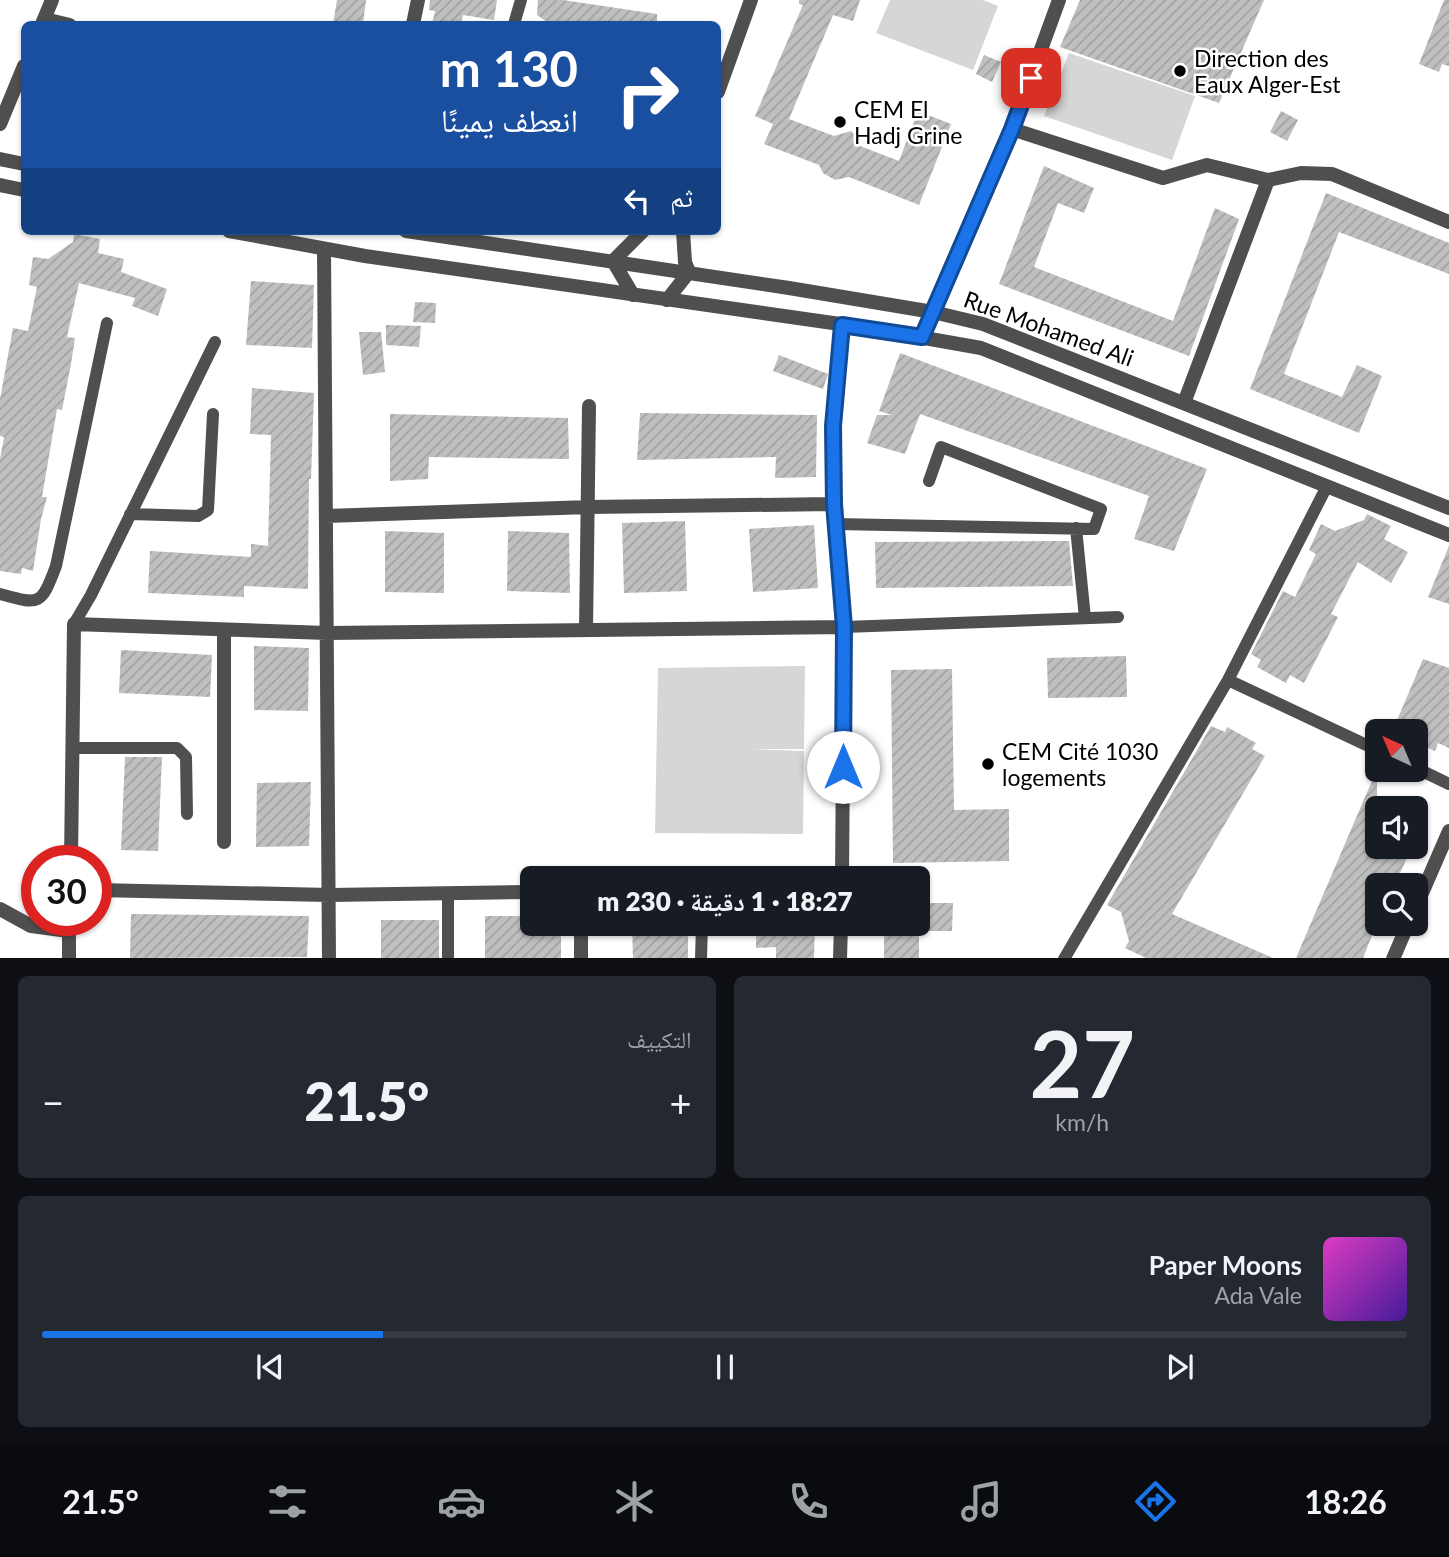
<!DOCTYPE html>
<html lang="ar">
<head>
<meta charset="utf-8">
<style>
	body { margin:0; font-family:Lato,"Noto Naskh Arabic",sans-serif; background:#242831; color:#f1f3f6; direction:rtl; height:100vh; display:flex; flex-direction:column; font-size:26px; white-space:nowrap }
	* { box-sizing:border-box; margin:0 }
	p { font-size:23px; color:#9ea1a6 }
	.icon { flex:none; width:38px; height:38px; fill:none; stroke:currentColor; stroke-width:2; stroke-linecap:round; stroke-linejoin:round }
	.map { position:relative; height:958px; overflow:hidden; direction:ltr }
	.details { display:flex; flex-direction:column; gap:18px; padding:18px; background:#0d0f14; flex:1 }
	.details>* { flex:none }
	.banner { position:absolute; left:21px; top:21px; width:700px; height:214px; border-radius:10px; box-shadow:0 2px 5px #0004; direction:rtl; background:#1a4fa0; color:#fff; overflow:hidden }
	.needle { width:46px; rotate:316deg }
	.buttons { position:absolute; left:1365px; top:719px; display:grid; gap:14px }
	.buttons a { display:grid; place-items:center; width:63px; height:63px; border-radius:10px; background:#171b24; box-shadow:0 2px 5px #0004; font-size:35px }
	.speed { position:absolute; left:21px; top:845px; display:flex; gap:14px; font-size:35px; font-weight:700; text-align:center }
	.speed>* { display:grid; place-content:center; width:91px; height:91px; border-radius:50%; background:#171b24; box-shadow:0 2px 5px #0004; line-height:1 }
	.speed .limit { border:10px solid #d22; background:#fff; color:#111 }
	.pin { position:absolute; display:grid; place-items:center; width:60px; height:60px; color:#fff; margin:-30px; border-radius:14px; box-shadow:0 4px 10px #0006 }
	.me { position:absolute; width:77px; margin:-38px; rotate:0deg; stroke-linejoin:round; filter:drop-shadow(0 0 5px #0008) }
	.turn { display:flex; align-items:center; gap:24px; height:147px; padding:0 28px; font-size:32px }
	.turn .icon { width:91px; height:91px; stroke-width:2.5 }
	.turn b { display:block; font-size:49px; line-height:60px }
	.then { display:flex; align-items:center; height:66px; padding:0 28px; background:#0003; gap:14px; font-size:26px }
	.big { font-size:52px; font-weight:800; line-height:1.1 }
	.details .card { flex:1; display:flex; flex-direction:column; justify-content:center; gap:10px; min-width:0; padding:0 24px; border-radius:10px; background:#242831 }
	.details .dial { align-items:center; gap:0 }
	.dial b { font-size:91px; line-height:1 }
	.song { display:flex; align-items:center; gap:21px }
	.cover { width:84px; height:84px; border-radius:10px; background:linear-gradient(135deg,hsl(310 70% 55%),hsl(260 70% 35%)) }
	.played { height:7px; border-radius:4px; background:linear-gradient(90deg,#1a73e8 25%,#363941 25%) }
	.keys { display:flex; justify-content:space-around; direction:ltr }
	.heat { display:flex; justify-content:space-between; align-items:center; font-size:38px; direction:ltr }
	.details .tiles { flex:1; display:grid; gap:18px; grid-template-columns:1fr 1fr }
	.card:last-child { grid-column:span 2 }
	.trip { position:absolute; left:520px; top:866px; width:410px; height:70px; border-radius:10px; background:#171b24; box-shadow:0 2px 5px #0004; font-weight:800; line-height:70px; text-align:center; direction:rtl }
	.dock { display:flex; height:112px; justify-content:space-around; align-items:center; background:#090b0e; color:#9ea1a6 }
	.dock .icon { width:49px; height:49px }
	.dock .current { color:#1a73e8 }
	.dock b { font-size:32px; color:#f1f3f6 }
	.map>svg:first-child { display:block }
	.pitch { fill:#d6d6d6 }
	.building { fill:url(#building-hatch) }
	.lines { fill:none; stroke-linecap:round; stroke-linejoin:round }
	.service { stroke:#4f4f4f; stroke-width:12 }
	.minor { stroke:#4f4f4f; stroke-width:14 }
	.tertiary { stroke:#4f4f4f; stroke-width:14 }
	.route-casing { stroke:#114b97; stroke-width:18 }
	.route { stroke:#1a73e8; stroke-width:12 }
	.poi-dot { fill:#000; stroke:#fff; stroke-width:2.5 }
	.labels { text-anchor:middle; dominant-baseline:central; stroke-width:5; stroke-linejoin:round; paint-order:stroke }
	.poi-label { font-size:23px; fill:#000; stroke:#fff; text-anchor:start }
	.street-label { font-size:23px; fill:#000; stroke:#fff }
</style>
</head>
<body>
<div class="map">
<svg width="1449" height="959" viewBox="0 0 1449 959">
	<defs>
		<pattern id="building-hatch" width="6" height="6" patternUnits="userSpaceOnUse" patternTransform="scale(1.75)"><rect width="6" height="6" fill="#bfbfbf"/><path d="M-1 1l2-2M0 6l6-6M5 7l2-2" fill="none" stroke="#a2a2a2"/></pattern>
	</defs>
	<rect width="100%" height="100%" fill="#fff"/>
	<path class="pitch" d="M 890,0 L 983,0 L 998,6 L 973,70 L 876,33 Z
		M 1069,53 L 1195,96 L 1172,160 L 1044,116 Z
		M 805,666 L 804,749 L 751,749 L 804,751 L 803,834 L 655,833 L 658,668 Z"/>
	<path class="building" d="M 337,0 L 366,0 L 363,24 L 333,24 Z
		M 430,0 L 497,0 L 494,20 L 463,15 L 461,24 L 432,24 L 435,11 L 429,10 Z
		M 538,0 L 563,0 L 657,14 L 657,24 L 550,24 L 537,15 Z
		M 799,0 L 860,0 L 853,21 L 833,15 L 789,119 L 834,136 L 851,131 L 859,139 L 860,146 L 899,161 L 918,111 L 951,124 L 919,205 L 849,177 L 835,180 L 823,173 L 819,165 L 764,144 L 773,124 L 755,116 L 803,5 L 799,4 Z
		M 1080,0 L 1264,0 L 1219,103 L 1060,47 Z
		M 1444,0 L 1449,0 L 1449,66 L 1442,64 L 1439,72 L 1419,64 Z
		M 984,55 L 1001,62 L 992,82 L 976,74 Z
		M 1281,111 L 1298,120 L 1287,141 L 1270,132 Z
		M 1044,166 L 1094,188 L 1084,213 L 1058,203 L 1034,267 L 1173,321 L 1215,208 L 1239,219 L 1189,356 L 999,284 Z
		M 1326,193 L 1449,243 L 1449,274 L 1339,232 L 1284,374 L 1342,397 L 1357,365 L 1382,376 L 1359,433 L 1250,389 Z
		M 74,234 L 100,239 L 98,253 L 124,259 L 121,272 L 167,289 L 158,316 L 132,306 L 135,298 L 79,283 L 67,337 L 75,338 L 71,364 L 62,410 L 57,409 L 42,497 L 47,497 L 41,519 L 33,571 L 22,568 L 21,574 L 0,571 L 0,459 L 4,437 L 0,436 L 0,399 L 13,328 L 28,331 L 37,287 L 29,285 L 33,257 L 48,259 L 73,242 Z
		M 251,281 L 314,285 L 312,348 L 246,345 Z
		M 415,302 L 436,303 L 435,323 L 413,322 Z
		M 386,325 L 421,326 L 419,347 L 386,345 Z
		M 359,332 L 381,332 L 385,372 L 363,375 Z
		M 900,353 L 1207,469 L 1174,551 L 1134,539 L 1149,496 L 920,414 L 905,454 L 867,443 L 877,415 L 892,415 L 879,411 Z
		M 779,355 L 828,374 L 823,389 L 773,371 Z
		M 252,388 L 314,393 L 311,479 L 309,479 L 308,589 L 244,586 L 244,597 L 148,593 L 150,551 L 251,557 L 251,544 L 268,546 L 271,435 L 250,434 Z
		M 640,413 L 817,415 L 816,477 L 775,478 L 776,457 L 637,460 Z
		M 390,414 L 568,418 L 569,459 L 429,457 L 428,479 L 390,481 Z
		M 1367,514 L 1391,526 L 1384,539 L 1408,552 L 1391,583 L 1358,562 L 1331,614 L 1338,617 L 1304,683 L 1290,675 L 1286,683 L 1257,667 L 1261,660 L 1251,654 L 1283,591 L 1295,597 L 1316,554 L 1309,550 L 1321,524 L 1335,531 L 1364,520 Z
		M 685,521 L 687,591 L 624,593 L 622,523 Z
		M 814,525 L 818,588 L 753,592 L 749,529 Z
		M 385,531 L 444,533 L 444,593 L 385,592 Z
		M 508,531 L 569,533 L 570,593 L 507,591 Z
		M 1069,541 L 1073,586 L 876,588 L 875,542 Z
		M 1449,546 L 1449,604 L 1428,597 Z
		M 254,646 L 309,648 L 308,711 L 254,710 Z
		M 121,650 L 212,655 L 210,697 L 119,693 Z
		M 1126,656 L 1127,697 L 1048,698 L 1047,658 Z
		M 1423,659 L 1449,668 L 1449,748 L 1438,743 L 1435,751 L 1416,743 L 1416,732 L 1395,725 Z
		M 952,669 L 954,810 L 1009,809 L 1009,861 L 893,863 L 891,670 Z
		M 1211,726 L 1225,732 L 1227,727 L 1256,743 L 1252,749 L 1265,756 L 1172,914 L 1273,958 L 1146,958 L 1125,948 L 1129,941 L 1121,912 L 1107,905 Z
		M 125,757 L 162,757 L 158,851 L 121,850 Z
		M 1377,769 L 1377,847 L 1412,847 L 1394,886 L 1377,886 L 1377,923 L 1363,958 L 1296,958 Z
		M 311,782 L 309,846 L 256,847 L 257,783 Z
		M 917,903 L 953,903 L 952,931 L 919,931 L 919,958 L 884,958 L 884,933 L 891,924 L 917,924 Z
		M 131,914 L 309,916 L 307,957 L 130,958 Z
		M 485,916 L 532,916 L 532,924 L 561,924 L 561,958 L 485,958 Z
		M 381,920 L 439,920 L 439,958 L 381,958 Z
		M 632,924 L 688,924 L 688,958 L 633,958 Z
		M 756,924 L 815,924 L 814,958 L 776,958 L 776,947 L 756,948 Z"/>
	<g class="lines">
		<path class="service" d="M 45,18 L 70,24
			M 514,24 L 521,0
			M 130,514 L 198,516 L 208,510 L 213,414
			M 835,524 L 1094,529 L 1101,509 L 941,447 L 929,481
			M 1076,528 L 1085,618
			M 0,594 C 40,605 41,606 56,566 L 107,323
			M 74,624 L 91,595 L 215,342
			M 844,627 L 1118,617
			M 1228,680 L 1377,750
			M 72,748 L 177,748 L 186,757 L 187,814
			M 1416,768 L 1449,784
			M 448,959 L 448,893
			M 701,959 L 702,924
			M 1064,959 L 1228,680 L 1327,486"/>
		<path class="minor" d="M 42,24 L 52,0
			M 413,24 L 418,0
			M 718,92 L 751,0
			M 0,124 L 24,66
			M 1012,129 L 1163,178 L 1207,165 L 1268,180 L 1301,173 L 1332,174 L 1449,222
			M 324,250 L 329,959
			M 633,295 L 613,261 L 643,231
			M 667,300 L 689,272 L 685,262 L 683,231
			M 922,337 L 1012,129 L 1059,0
			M 1184,403 L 1268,180
			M 326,516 L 589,507 L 834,504
			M 224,630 L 224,842
			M 586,630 L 589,406
			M 71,861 L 74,624 L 327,633 L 844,627
			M 842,878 L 844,627 L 834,504 L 833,426 L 842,325
			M 96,890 L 330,895 L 532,892
			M 1416,907 L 1449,831
			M 0,909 L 31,926 L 69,931
			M 69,920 L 69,959
			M 581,924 L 581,959
			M 840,959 L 841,924
			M 1393,959 L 1408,924"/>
		<path class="tertiary" d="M 0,159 L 24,164
			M 0,185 L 24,190
			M 229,231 L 365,256 L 868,328 L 981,348 L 1449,535
			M 406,231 L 789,288 L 933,312 L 983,324 L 1449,508"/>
	</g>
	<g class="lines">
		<g class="route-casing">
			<path id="route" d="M 843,767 L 844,627 L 834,504 L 833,426 L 842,325 L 922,337 L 1012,129 L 1031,78"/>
		</g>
		<use href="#route" class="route"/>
	</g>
	<g class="poi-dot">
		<circle cx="1180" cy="71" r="7"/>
		<circle cx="840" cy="122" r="7"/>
		<circle cx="988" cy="764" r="7"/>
	</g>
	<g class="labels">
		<g class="poi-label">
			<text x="1194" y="58">Direction des<tspan x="1194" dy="26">Eaux Alger-Est</tspan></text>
			<text x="854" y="109">CEM El<tspan x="854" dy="26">Hadj Grine</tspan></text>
			<text x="1002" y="751">CEM Cité 1030<tspan x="1002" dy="26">logements</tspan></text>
		</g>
		<g class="street-label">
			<text transform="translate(1049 328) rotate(20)">Rue Mohamed Ali</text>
		</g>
	</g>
</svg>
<div class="buttons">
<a><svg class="needle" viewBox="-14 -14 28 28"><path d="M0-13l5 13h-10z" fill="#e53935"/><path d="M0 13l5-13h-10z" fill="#9ea1a6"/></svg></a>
<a><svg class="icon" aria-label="sound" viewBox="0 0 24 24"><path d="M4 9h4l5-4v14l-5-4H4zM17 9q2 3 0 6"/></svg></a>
<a><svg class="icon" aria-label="search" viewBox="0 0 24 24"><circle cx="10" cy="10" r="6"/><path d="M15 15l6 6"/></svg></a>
</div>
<div class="speed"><div class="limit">30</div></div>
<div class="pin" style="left:1031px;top:78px;background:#d93025"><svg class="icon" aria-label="arrive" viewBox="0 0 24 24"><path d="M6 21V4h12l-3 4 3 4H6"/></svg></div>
<svg class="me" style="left:843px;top:767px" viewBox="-20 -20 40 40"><circle r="19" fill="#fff"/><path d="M0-13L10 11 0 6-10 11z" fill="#1a73e8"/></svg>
<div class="trip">18:27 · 1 دقيقة · 230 m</div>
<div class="banner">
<div class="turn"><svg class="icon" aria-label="right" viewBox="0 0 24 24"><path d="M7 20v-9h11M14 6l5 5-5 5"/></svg><div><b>130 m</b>انعطف يمينًا</div></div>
<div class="then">ثم<svg class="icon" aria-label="left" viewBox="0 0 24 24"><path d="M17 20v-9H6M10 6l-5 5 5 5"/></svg></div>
</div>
</div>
<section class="details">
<div class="tiles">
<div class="card dial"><b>27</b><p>km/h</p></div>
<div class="card"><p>التكييف</p>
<div class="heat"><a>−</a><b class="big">21.5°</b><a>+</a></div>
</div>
<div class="card">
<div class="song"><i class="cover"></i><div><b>Paper Moons</b><p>Ada Vale</p></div></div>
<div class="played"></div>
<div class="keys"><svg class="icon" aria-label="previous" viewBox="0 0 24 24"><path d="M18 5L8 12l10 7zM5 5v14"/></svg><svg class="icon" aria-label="pause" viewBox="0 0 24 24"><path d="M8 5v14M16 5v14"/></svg><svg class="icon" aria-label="next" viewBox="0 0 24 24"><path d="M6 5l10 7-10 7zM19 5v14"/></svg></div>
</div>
</div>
</section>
<nav class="dock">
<b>18:26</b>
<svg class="icon current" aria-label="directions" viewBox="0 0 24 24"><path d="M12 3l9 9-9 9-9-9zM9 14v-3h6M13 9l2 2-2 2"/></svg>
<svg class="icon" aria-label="music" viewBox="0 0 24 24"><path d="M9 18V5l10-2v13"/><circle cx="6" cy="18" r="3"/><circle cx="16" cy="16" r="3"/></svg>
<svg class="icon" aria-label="phone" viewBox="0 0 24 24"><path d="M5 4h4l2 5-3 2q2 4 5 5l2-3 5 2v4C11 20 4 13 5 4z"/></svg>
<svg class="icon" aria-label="climate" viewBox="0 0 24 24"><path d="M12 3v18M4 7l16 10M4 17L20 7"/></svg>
<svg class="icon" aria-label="car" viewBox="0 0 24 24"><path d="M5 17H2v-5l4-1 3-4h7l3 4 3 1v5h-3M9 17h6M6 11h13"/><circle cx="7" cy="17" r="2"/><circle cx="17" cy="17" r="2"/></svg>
<svg class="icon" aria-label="filters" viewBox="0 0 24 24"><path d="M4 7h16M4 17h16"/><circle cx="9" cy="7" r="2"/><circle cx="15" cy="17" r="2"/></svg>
<b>21.5°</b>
</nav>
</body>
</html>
